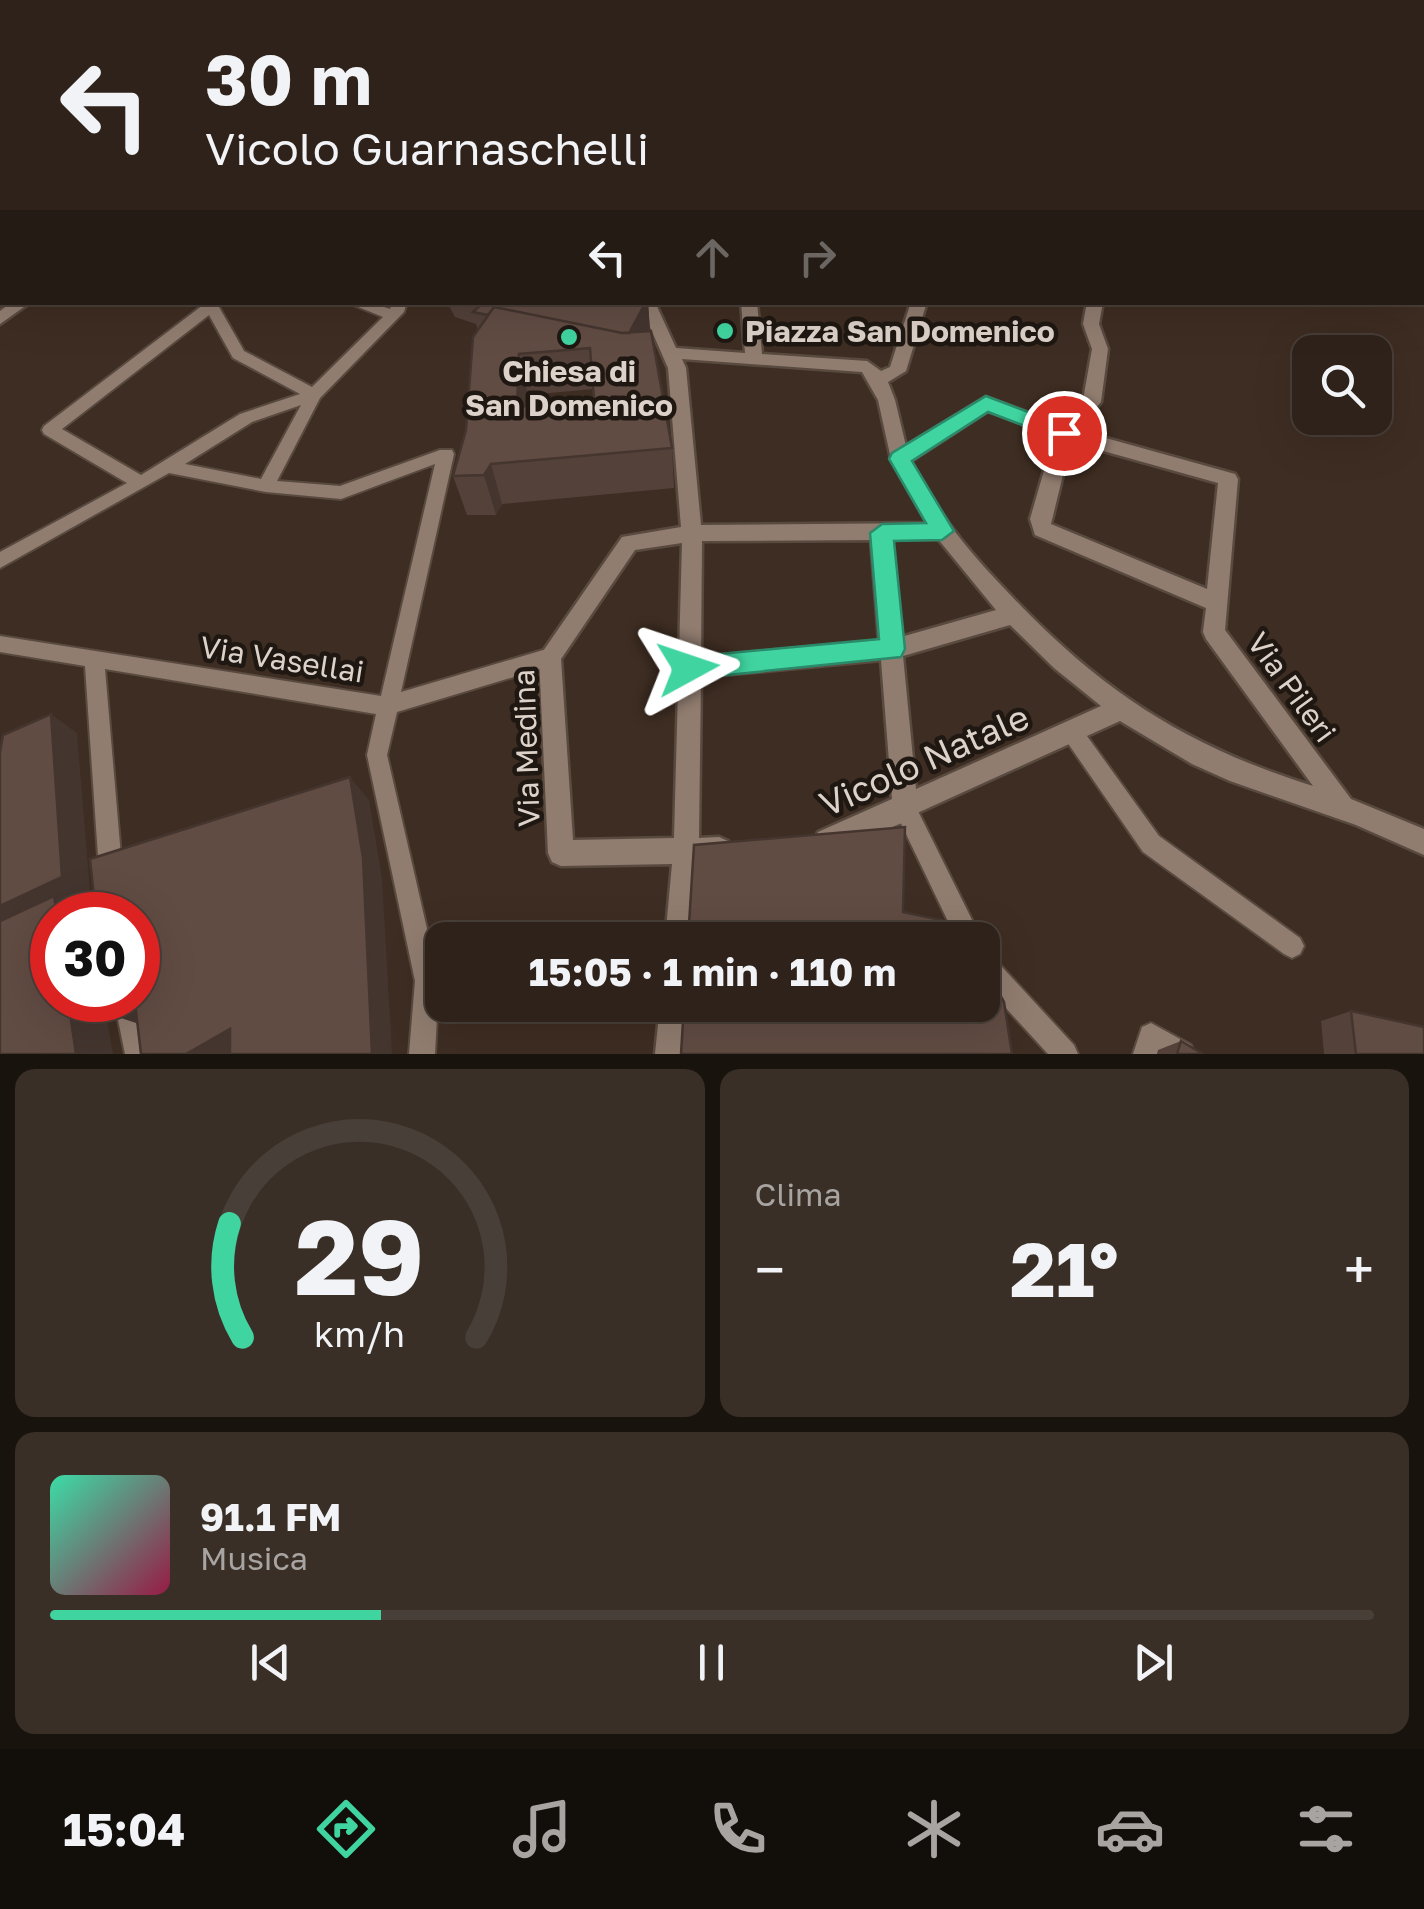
<!DOCTYPE html>
<html lang="it">
<head>
<meta charset="utf-8">
<style>
	body { margin:0; font-family:"Golos Text",sans-serif; background:#3a2f27; color:#f1f3f6; height:100vh; display:flex; flex-direction:column; font-size:38px; white-space:nowrap }
	* { box-sizing:border-box; margin:0 }
	p { font-size:32px; color:#a7a4a2 }
	.icon { flex:none; width:55px; height:55px; fill:none; stroke:currentColor; stroke-width:2; stroke-linecap:round; stroke-linejoin:round }
	.map { position:relative; height:1054px; overflow:hidden }
	.details { display:flex; flex-direction:column; gap:15px; padding:15px; background:#19130e; flex:1 }
	.details>* { flex:none }
	.top-card { position:absolute; left:0px; top:0px; width:1425px; height:305px; box-shadow:0 10px 40px #0002,0 0 0 2px #493f39; background:#2e221a; color:#f1f3f6; overflow:hidden }
	.tools { position:absolute; left:1292px; top:335px; display:grid; gap:20px }
	.tools a { display:grid; place-items:center; width:100px; height:100px; border-radius:20px; background:#2e221a; box-shadow:0 10px 40px #0002,0 0 0 2px #493f39; font-size:50px }
	.speed { position:absolute; left:30px; top:892px; display:flex; gap:20px; font-size:50px; font-weight:700; text-align:center }
	.speed>* { display:grid; place-content:center; width:130px; height:130px; border-radius:50%; background:#2e221a; box-shadow:0 10px 40px #0002,0 0 0 2px #493f39; line-height:1 }
	.speed .limit { border:15px solid #d22; background:#fff; color:#111 }
	.pin { position:absolute; display:grid; place-items:center; width:85px; height:85px; color:#fff; margin:-42px; border:5px solid #fff; border-radius:50%; box-shadow:0 2px 10px #0007 }
	.me { position:absolute; width:110px; margin:-55px; rotate:85deg; stroke-linejoin:round; filter:drop-shadow(0 0 8px #0008) }
	.turn { display:flex; align-items:center; gap:35px; height:210px; padding:0 40px; font-size:45px }
	.turn .icon { width:130px; height:130px; stroke-width:2.5 }
	.turn b { display:block; font-size:70px; line-height:85px }
	.lanes { display:flex; align-items:center; height:95px; padding:0 40px; background:#0003; justify-content:center; gap:50px; direction:ltr }
	.lanes .off { opacity:.35 }
	.big { font-size:75px; font-weight:700; line-height:1.1 }
	.details .card { flex:1; display:flex; flex-direction:column; justify-content:center; gap:15px; min-width:0; padding:0 35px; border-radius:20px; background:#3a2f27 }
	.details .dial { align-items:center; gap:0 }
	.dial svg { height:260px; overflow:visible; fill:none; stroke:#493f39; stroke-width:7; stroke-linecap:round; text-anchor:middle }
	.dial text { fill:#f1f3f6; stroke:none }
	.song { display:flex; align-items:center; gap:30px }
	.cover { width:120px; height:120px; border-radius:15px; background:linear-gradient(135deg,hsl(160 70% 55%),hsl(340 70% 35%)) }
	.played { height:10px; border-radius:5px; background:linear-gradient(90deg,#40d4a1 25%,#493f39 25%) }
	.keys { display:flex; justify-content:space-around; direction:ltr }
	.heat { display:flex; justify-content:space-between; align-items:center; font-size:55px; direction:ltr }
	.details .tiles { flex:1; display:grid; gap:15px; grid-template-columns:1fr 1fr }
	.card:last-child { grid-column:span 2 }
	.trip { position:absolute; left:425px; top:922px; width:575px; height:100px; border-radius:20px; background:#2e221a; box-shadow:0 10px 40px #0002,0 0 0 2px #493f39; font-weight:700; line-height:100px; text-align:center }
	.tabs { display:flex; height:160px; justify-content:space-around; align-items:center; background:#120e0a; color:#a7a4a2 }
	.tabs .icon { width:70px; height:70px }
	.tabs .current { color:#40d4a1 }
	.tabs b { font-size:45px; color:#f1f3f6 }
	.map>svg:first-child { display:block }
	.lines { fill:none; stroke-linecap:round; stroke-linejoin:round }
	.stream { fill:#021a26; fill-rule:evenodd }
	.service-casing { stroke:#594a40; stroke-width:4 }
	.minor-casing { stroke:#594a40; stroke-width:5 }
	.service { fill:#917d70; fill-rule:evenodd }
	.minor { fill:#917d70; fill-rule:evenodd }
	.wall { fill:#53413a; fill-rule:evenodd }
	.shaded-wall { fill:#44352f }
	.building { fill:#614c43; stroke:#44352f; stroke-width:2.5; fill-rule:evenodd }
	.route { fill:#40d4a1; stroke:#2a8a69; stroke-width:2.5 }
	.poi-dot { fill:#40d4a1; stroke:#1f1812; stroke-width:4 }
	.labels { text-anchor:middle; dominant-baseline:central; stroke-width:9; stroke-linejoin:round; paint-order:stroke }
	.poi-label { font-size:30px; font-weight:bold; fill:#ddd2ca; stroke:#1f1812; text-anchor:start }
	.street-label { font-size:30px; fill:#ddd2ca; stroke:#1f1812 }
	.near-street-label { font-size:35px; fill:#ddd2ca; stroke:#1f1812 }
</style>
</head>
<body>
<div class="map">
<svg width="1424" height="1054" viewBox="0 0 1424 1054">
	<rect width="100%" height="100%" fill="#3e2d22"/>
	<g class="lines">
		<path class="stream" d="M 77,0 L 75,2 L 69,2 L 70,0 Z
			M 0,71 L 2,71 L 2,78 L 0,78 Z
			M 1422,283 L 1424,283 L 1422,292 Z"/>
		<g class="service-casing">
			<path id="service" d="M 0,241 L 2,242 L 2,250 L 0,249 Z
				M 202,302 L 223,302 L 219,307 L 244,351 L 312,387 L 383,317 L 346,302 L 369,302 L 390,309 L 393,302 L 407,302 L 404,312 L 320,398 L 277,481 L 340,486 L 440,450 L 452,450 L 454,454 L 401,692 L 550,648 L 557,651 L 560,657 L 557,663 L 550,666 L 397,712 L 387,755 L 439,981 L 435,1054 L 409,1054 L 415,981 L 367,755 L 376,714 L 105,669 L 126,915 L 102,915 L 85,666 L 0,652 L 0,636 L 381,696 L 435,464 L 341,499 L 266,492 L 169,473 L 0,568 L 0,552 L 127,483 L 44,434 L 42,430 L 44,426 L 203,305 ZM 209,315 L 233,358 L 300,394 L 240,414 L 141,475 L 62,429 ZM 301,405 L 261,479 L 185,464 L 252,422 Z
				M 1072,722 L 1079,725 L 1159,836 L 1300,938 L 1304,946 L 1300,954 L 1292,958 L 1284,954 L 1143,852 L 1065,739 L 1062,732 L 1065,725 Z
				M 905,798 L 913,801 L 982,940 L 957,940 L 894,809 L 897,801 Z
				M 982,952 L 991,955 L 1074,1045 L 1078,1054 L 1048,1054 L 982,982 Z
				M 138,998 L 138,1000 L 151,1054 L 125,1054 L 114,1000 Z
				M 1151,1023 L 1191,1045 L 1195,1054 L 1133,1054 L 1142,1027 Z"/>
		</g>
		<g class="minor-casing">
			<path id="minor" d="M 442,0 L 452,0 L 453,2 L 443,2 Z
				M 12,302 L 31,302 L 0,324 L 0,311 Z
				M 639,302 L 655,302 L 676,348 L 745,353 L 741,302 L 757,302 L 762,354 L 867,361 L 881,371 L 890,367 L 911,302 L 927,302 L 906,371 L 888,382 L 895,400 L 906,446 L 986,397 L 1061,425 L 1083,400 L 1092,349 L 1083,324 L 1087,302 L 1103,302 L 1099,324 L 1108,349 L 1101,402 L 1077,430 L 1235,474 L 1238,479 L 1225,630 L 1351,799 L 1424,829 L 1424,855 L 1356,825 L 1230,781 L 1192,764 L 1120,721 L 915,814 L 914,818 L 827,854 L 818,850 L 814,841 L 818,832 L 892,799 L 881,660 L 701,677 L 699,838 L 719,837 L 728,841 L 732,850 L 728,859 L 698,863 L 693,940 L 665,940 L 672,864 L 561,866 L 552,862 L 548,853 L 539,657 L 622,537 L 681,527 L 668,368 ZM 682,359 L 862,372 L 878,400 L 891,459 L 927,523 L 701,525 L 686,368 ZM 988,411 L 1054,436 L 1030,519 L 1035,535 L 1206,608 L 1203,632 L 1206,639 L 1313,786 C 1192,748 1110,697 1022,607 C 980,564 937,517 911,461 ZM 1071,442 L 1218,483 L 1207,589 L 1051,524 ZM 892,539 L 938,539 L 996,610 L 901,637 ZM 871,540 L 879,641 L 701,657 L 702,541 ZM 682,543 L 674,838 L 573,840 L 561,659 L 635,550 ZM 1010,625 L 1054,668 L 1101,706 L 916,789 L 903,656 Z
				M 660,1005 L 688,1005 L 685,1054 L 655,1054 Z"/>
		</g>
		<use href="#service" class="service"/>
		<use href="#minor" class="minor"/>
	</g>
	<path class="wall" d="M 711,0 L 851,0 L 851,2 L 711,2 Z
		M 447,302 L 648,302 L 650,331 L 672,448 L 674,488 L 502,504 L 496,515 L 467,515 L 453,476 L 466,430 L 478,330 L 476,324 L 455,317 ZM 593,389 L 594,399 L 528,406 L 528,395 Z
		M 1351,1011 L 1424,1054 L 1324,1054 L 1321,1021 Z
		M 1181,1041 L 1203,1054 L 1157,1054 L 1158,1050 Z"/>
	<path class="shaded-wall" d="M 646,302 L 648,302 L 650,331 L 623,343 Z
		M 519,354 L 528,395 L 526,447 L 517,407 Z
		M 491,464 L 502,504 L 496,515 L 484,475 Z
		M 51,714 L 77,733 L 90,892 L 68,903 L 91,915 L 57,915 L 0,927 L 0,906 Z
		M 350,777 L 369,800 L 382,878 L 392,1054 L 372,1054 Z
		M 68,1000 L 104,1000 L 135,1003 L 142,1025 L 106,1013 L 113,1054 L 76,1054 Z
		M 230,1029 L 236,1054 L 186,1054 Z"/>
	<path class="building" d="M 727,0 L 850,0 L 849,2 L 725,2 Z
		M 484,302 L 646,302 L 629,333 L 622,333 L 494,307 L 488,315 L 473,312 Z
		M 494,307 L 622,333 L 651,331 L 672,448 L 491,464 L 484,475 L 453,476 L 466,430 L 473,337 ZM 590,348 L 594,399 L 517,407 L 519,354 Z
		M 51,714 L 62,877 L 0,906 L 0,752 L 3,735 Z
		M 350,777 L 363,858 L 372,1054 L 230,1054 L 230,1029 L 186,1054 L 141,1054 L 135,1003 L 106,1013 L 105,1000 L 138,1000 L 138,915 L 96,915 L 90,859 Z
		M 905,827 L 903,912 L 960,924 L 970,940 L 688,940 L 694,845 Z
		M 54,896 L 57,915 L 52,915 L 52,1000 L 68,1000 L 76,1054 L 0,1054 L 0,921 Z
		M 982,963 L 1004,1002 L 1012,1054 L 681,1054 L 684,1005 L 982,1005 Z
		M 1351,1011 L 1424,1027 L 1424,1054 L 1356,1054 Z
		M 1181,1041 L 1203,1054 L 1177,1054 Z"/>
	<path class="route" d="M 986,396 L 1071,428 L 1074,433 L 1064,441 L 988,412 L 912,461 L 954,531 L 942,540 L 894,541 L 905,649 L 901,657 L 688,679 L 679,676 L 675,668 L 679,660 L 688,657 L 879,639 L 870,533 L 882,524 L 926,523 L 889,459 L 892,453 Z"/>
	<g class="poi-dot">
		<circle cx="725" cy="331" r="10"/>
		<circle cx="569" cy="337" r="10"/>
	</g>
	<g class="labels">
		<g class="poi-label">
			<text x="745" y="331">Piazza San Domenico</text>
			<text x="569" y="371" text-anchor="middle">Chiesa di<tspan x="569" dy="34">San Domenico</tspan></text>
		</g>
		<g class="street-label">
			<text transform="translate(282 659) rotate(9)">Via Vasellai</text>
			<text transform="translate(1292 687) rotate(54)">Via Pileri</text>
			<text transform="translate(526 748) rotate(-92)">Via Medina</text>
		</g>
		<g class="near-street-label">
			<text transform="translate(924 760) rotate(-24)">Vicolo Natale</text>
		</g>
	</g>
</svg>
<div class="tools">
<a><svg class="icon" aria-label="search" viewBox="0 0 24 24"><circle cx="10" cy="10" r="6"/><path d="M15 15l6 6"/></svg></a>
</div>
<div class="speed"><div class="limit">30</div></div>
<div class="pin" style="left:1064px;top:433px;background:#d93025"><svg class="icon" aria-label="arrive" viewBox="0 0 24 24"><path d="M6 21V4h12l-3 4 3 4H6"/></svg></div>
<svg class="me" style="left:688px;top:668px" viewBox="-20 -20 40 40"><path d="M0-17L14 15 0 8-14 15z" fill="#40d4a1" stroke="#fff" stroke-width="4"/></svg>
<div class="trip">15:05 · 1 min · 110 m</div>
<div class="top-card">
<div class="turn"><svg class="icon" aria-label="left" viewBox="0 0 24 24"><path d="M17 20v-9H6M10 6l-5 5 5 5"/></svg><div><b>30 m</b>Vicolo Guarnaschelli</div></div>
<div class="lanes"><svg class="icon" aria-label="left" viewBox="0 0 24 24"><path d="M17 20v-9H6M10 6l-5 5 5 5"/></svg><svg class="icon off" aria-label="ahead" viewBox="0 0 24 24"><path d="M12 20V5M6 11l6-6 6 6"/></svg><svg class="icon off" aria-label="right" viewBox="0 0 24 24"><path d="M7 20v-9h11M14 6l5 5-5 5"/></svg></div>
</div>
</div>
<section class="details">
<div class="tiles">
<div class="card dial"><svg viewBox="0 0 100 80">
<path d="M14 69A42 42 0 1 1 86 69"/>
<path d="M14 69A42 42 0 0 1 10 34" stroke="#40d4a1"/>
<text x="50" y="56" font-size="32" font-weight="700">29</text>
<text x="50" y="72" font-size="11">km/h</text>
</svg></div>
<div class="card"><p>Clima</p>
<div class="heat"><a>−</a><b class="big">21°</b><a>+</a></div>
</div>
<div class="card">
<div class="song"><i class="cover"></i><div><b>91.1 FM</b><p>Musica</p></div></div>
<div class="played"></div>
<div class="keys"><svg class="icon" aria-label="previous" viewBox="0 0 24 24"><path d="M18 5L8 12l10 7zM5 5v14"/></svg><svg class="icon" aria-label="pause" viewBox="0 0 24 24"><path d="M8 5v14M16 5v14"/></svg><svg class="icon" aria-label="next" viewBox="0 0 24 24"><path d="M6 5l10 7-10 7zM19 5v14"/></svg></div>
</div>
</div>
</section>
<nav class="tabs">
<b>15:04</b>
<svg class="icon current" aria-label="directions" viewBox="0 0 24 24"><path d="M12 3l9 9-9 9-9-9zM9 14v-3h6M13 9l2 2-2 2"/></svg>
<svg class="icon" aria-label="music" viewBox="0 0 24 24"><path d="M9 18V5l10-2v13"/><circle cx="6" cy="18" r="3"/><circle cx="16" cy="16" r="3"/></svg>
<svg class="icon" aria-label="phone" viewBox="0 0 24 24"><path d="M5 4h4l2 5-3 2q2 4 5 5l2-3 5 2v4C11 20 4 13 5 4z"/></svg>
<svg class="icon" aria-label="climate" viewBox="0 0 24 24"><path d="M12 3v18M4 7l16 10M4 17L20 7"/></svg>
<svg class="icon" aria-label="car" viewBox="0 0 24 24"><path d="M5 17H2v-5l4-1 3-4h7l3 4 3 1v5h-3M9 17h6M6 11h13"/><circle cx="7" cy="17" r="2"/><circle cx="17" cy="17" r="2"/></svg>
<svg class="icon" aria-label="filters" viewBox="0 0 24 24"><path d="M4 7h16M4 17h16"/><circle cx="9" cy="7" r="2"/><circle cx="15" cy="17" r="2"/></svg>
</nav>
</body>
</html>
